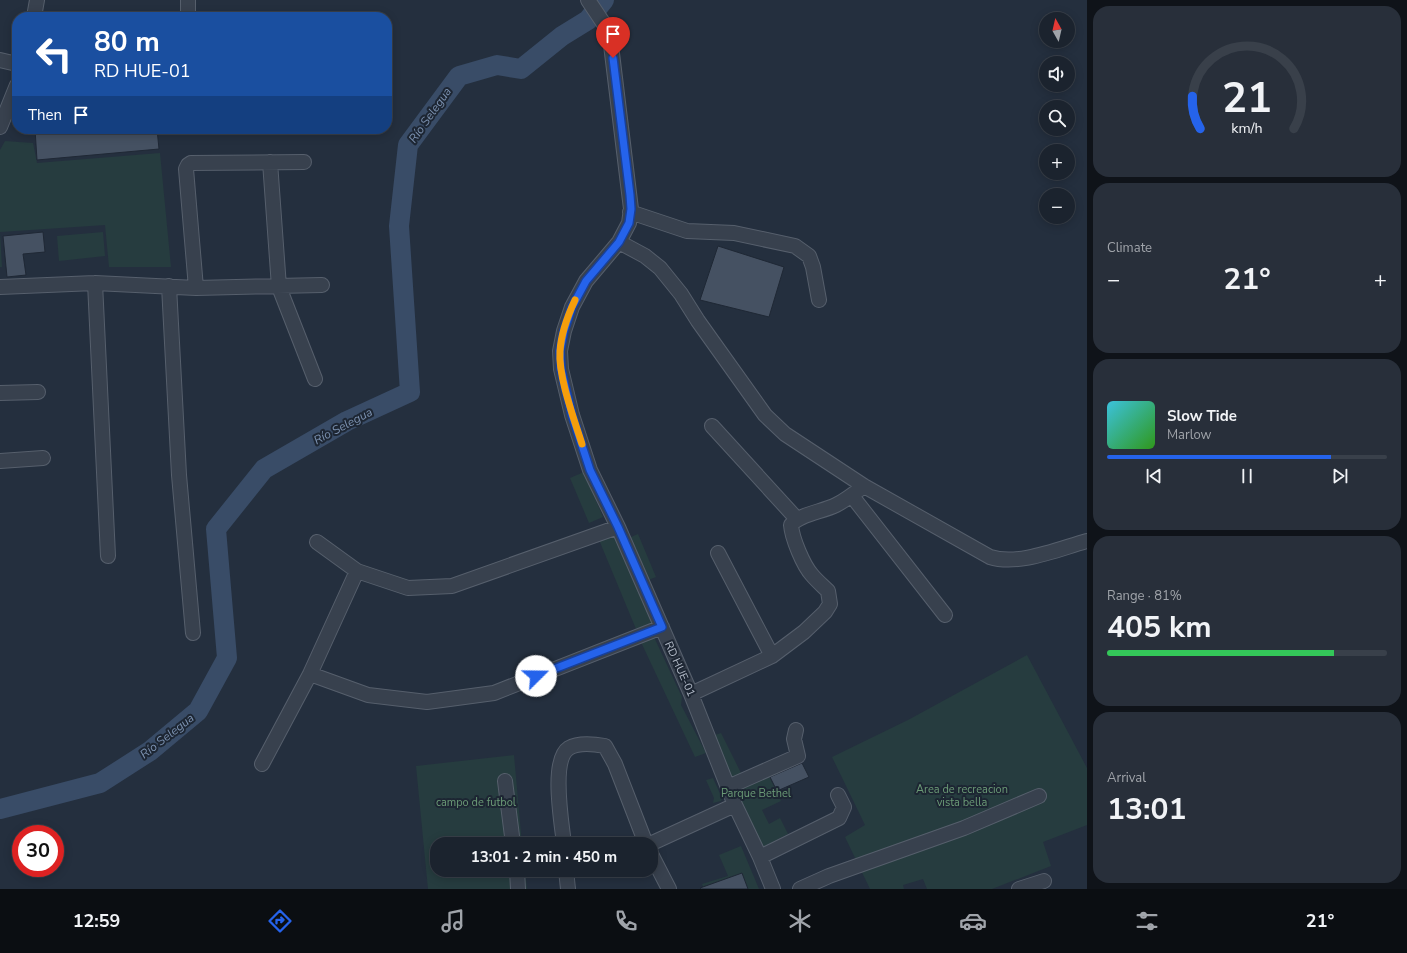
<!DOCTYPE html>
<html lang="en">
<head>
<meta charset="utf-8">
<style>
	body { margin:0; font-family:"Nunito Sans",sans-serif; background:#282f3a; color:#f1f3f6; height:100vh; display:flex; flex-direction:column; font-size:15px; white-space:nowrap }
	* { box-sizing:border-box; margin:0 }
	p { font-size:13px; color:#a0a4aa }
	.icon { flex:none; width:22px; height:22px; fill:none; stroke:currentColor; stroke-width:2; stroke-linecap:round; stroke-linejoin:round }
	.map { position:relative; flex:1; overflow:hidden }
	.panel { display:flex; flex-direction:column; gap:6px; padding:6px; background:#0f1319; width:320px }
	.panel>* { flex:none }
	.guide { position:absolute; left:12px; top:12px; width:380px; height:122px; border-radius:16px; box-shadow:0 2px 10px #0003,0 0 0 1px #39404a; background:#1a4fa0; color:#fff; overflow:hidden }
	.needle { width:26px; rotate:352deg }
	.buttons { position:absolute; left:1039px; top:12px; display:grid; gap:8px }
	.buttons a { display:grid; place-items:center; width:36px; height:36px; border-radius:50%; background:#1b232e; box-shadow:0 2px 10px #0003,0 0 0 1px #39404a; font-size:20px }
	.speed { position:absolute; left:12px; top:825px; display:flex; gap:8px; font-size:20px; font-weight:700; text-align:center }
	.speed>* { display:grid; place-content:center; width:52px; height:52px; border-radius:50%; background:#1b232e; box-shadow:0 2px 10px #0003,0 0 0 1px #39404a; line-height:1 }
	.speed .limit { border:6px solid #d22; background:#fff; color:#111 }
	.pin { position:absolute; display:grid; place-items:center; width:34px; height:34px; color:#fff; margin:-41px -17px; border-radius:50% 50% 50% 0; rotate:-45deg; box-shadow:0 0 4px #0007 }
	.pin .icon { rotate:45deg }
	.me { position:absolute; width:44px; margin:-22px; rotate:68deg; stroke-linejoin:round; filter:drop-shadow(0 0 3px #0008) }
	.turn { display:flex; align-items:center; gap:14px; height:84px; padding:0 16px; font-size:18px }
	.turn .icon { width:52px; height:52px; stroke-width:2.5 }
	.turn b { display:block; font-size:28px; line-height:34px }
	.then { display:flex; align-items:center; height:38px; padding:0 16px; background:#0003; gap:8px; font-size:15px }
	.big { font-size:30px; font-weight:700; line-height:1.1 }
	.panel .tile { flex:1; display:flex; flex-direction:column; justify-content:center; gap:6px; min-width:0; padding:0 14px; border-radius:16px; background:#282f3a }
	.panel .dial { align-items:center; gap:0 }
	.dial svg { height:104px; overflow:visible; fill:none; stroke:#39404a; stroke-width:7; stroke-linecap:round; text-anchor:middle }
	.dial text { fill:#f1f3f6; stroke:none }
	.song { display:flex; align-items:center; gap:12px }
	.cover { width:48px; height:48px; border-radius:6px; background:linear-gradient(135deg,hsl(190 70% 55%),hsl(110 70% 35%)) }
	.played { height:4px; border-radius:2px; background:linear-gradient(90deg,#2563eb 80%,#39404a 80%) }
	.keys { display:flex; justify-content:space-around; direction:ltr }
	.heat { display:flex; justify-content:space-between; align-items:center; font-size:22px; direction:ltr }
	.charge { height:6px; border-radius:3px; background:linear-gradient(90deg,#34c759 81%,#39404a 0) }
	.trip { position:absolute; left:430px; top:837px; width:228px; height:40px; border-radius:16px; background:#1b232e; box-shadow:0 2px 10px #0003,0 0 0 1px #39404a; font-weight:700; line-height:40px; text-align:center }
	.menu { display:flex; height:64px; justify-content:space-around; align-items:center; background:#0b0e12; color:#a0a4aa }
	.menu .icon { width:28px; height:28px }
	.menu .active { color:#2563eb }
	.menu b { font-size:18px; color:#f1f3f6 }
	main { display:flex; flex:1; min-height:0 }
	.map>svg:first-child { display:block }
	.green { fill:#263c3f }
	.lines { fill:none; stroke-linecap:round; stroke-linejoin:round }
	.river { stroke:#394c67; stroke-width:20 }
	.building { fill:#455162; stroke:#1f2835 }
	.minor-casing { stroke:#565f6c; stroke-width:16 }
	.minor { stroke:#38414e; stroke-width:14 }
	.route-casing { stroke:#184099; stroke-width:10 }
	.route { stroke:#2563eb; stroke-width:7 }
	.slow { stroke:#f59e0b; stroke-width:7 }
	.labels { text-anchor:middle; dominant-baseline:central; stroke-width:4; stroke-linejoin:round; paint-order:stroke }
	.street-label { font-size:11px; fill:#b4bcc9; stroke:#1d2633 }
	.park-label { font-size:11px; fill:#6b9a76; stroke:#1d2633 }
	.water-label { font-size:12px; font-style:italic; fill:#7c92b1; stroke:#1d2633 }
</style>
</head>
<body>
<main>
<div class="map">
<svg width="1087" height="889" viewBox="0 0 1087 889">
	<rect width="100%" height="100%" fill="#242f3e"/>
	<path class="green" d="M 5,141 L 33,143 L 37,163 L 160,153 L 171,267 L 109,267 L 105,225 L 0,232 L 2,267 L 0,267 L 0,150 Z
		M 103,232 L 105,256 L 59,261 L 57,236 Z
		M 584,472 L 603,517 L 589,523 L 570,478 Z
		M 612,529 L 652,623 L 636,629 L 597,535 Z
		M 638,534 L 656,577 L 643,582 L 624,540 Z
		M 653,635 L 682,697 L 681,705 L 706,753 L 695,757 L 640,640 Z
		M 1027,655 L 1087,768 L 1087,825 L 1043,842 L 1051,866 L 992,889 L 927,889 L 923,879 L 903,885 L 904,889 L 870,889 L 845,837 L 865,825 L 832,757 L 908,720 Z
		M 721,733 L 742,775 L 732,779 L 712,736 Z
		M 514,755 L 522,844 L 437,844 L 437,870 L 525,870 L 527,889 L 428,889 L 416,766 Z
		M 766,770 L 781,801 L 762,810 L 769,824 L 780,818 L 788,834 L 763,847 L 733,785 Z
		M 713,778 L 722,798 L 721,801 L 713,803 L 714,798 L 706,780 Z
		M 741,846 L 759,889 L 704,889 L 702,884 L 728,876 L 719,855 Z"/>
	<g class="lines">
		<path class="river" d="M 0,809 L 100,783 L 150,751 L 198,711 L 227,658 L 216,529 L 264,469 L 347,421 L 410,392 L 399,226 L 408,145 L 459,76 L 497,65 L 521,69 L 562,36 L 588,20 L 604,0"/>
	</g>
	<path class="building" d="M 35,129 L 157,129 L 159,149 L 37,160 Z
		M 43,232 L 45,252 L 23,254 L 26,275 L 7,277 L 3,236 Z
		M 718,246 L 784,267 L 769,317 L 700,300 Z
		M 802,763 L 809,777 L 777,791 L 770,777 Z
		M 742,873 L 748,889 L 701,889 L 700,888 Z"/>
	<g class="lines">
		<g class="minor-casing">
			<path id="minor" d="M 188,0 L 188,17
				M 588,0 L 606,27 L 611,45 L 631,209 L 629,223 L 619,242 L 586,281 L 572,307 L 564,331 L 560,351 L 561,369 L 572,415 L 590,470 L 618,527 L 691,694 L 735,805 L 760,857 L 773,889
				M 34,17 L 37,0
				M 0,60 L 17,64
				M 0,127 L 17,85
				M 270,162 L 279,287 L 315,379
				M 630,212 L 687,231 L 734,233 L 795,246 L 809,256 L 813,267 L 819,300
				M 619,242 L 645,256 L 660,268 L 681,294 L 698,321 L 765,415 L 785,434 L 864,486 L 990,557 C 1019,566 1058,549 1087,541
				M 95,283 L 108,556
				M 169,286 L 179,475 L 193,633
				M 0,287 L 95,283 L 196,288 L 322,285
				M 196,288 L 186,169 L 188,165 L 191,163 L 304,162
				M 0,393 L 38,392
				M 712,426 L 796,518
				M 0,461 L 43,458
				M 852,496 L 945,615
				M 317,542 L 357,571 L 408,588 L 452,586 L 618,527
				M 718,553 L 772,656
				M 310,674 L 368,695 L 427,702 L 494,693 L 662,627
				M 691,694 L 772,656 L 804,632 L 825,612 L 830,604 L 828,591 C 823,586 817,581 812,575 C 803,565 792,538 791,525 C 799,514 822,512 836,505 C 846,500 855,493 864,486
				M 262,764 L 310,674 L 357,571
				M 505,781 L 513,844
				M 728,787 L 798,756 L 794,739 L 796,730
				M 564,844 C 562,824 550,760 569,748 C 579,742 594,744 605,746 L 615,764 L 646,844
				M 650,844 L 735,805
				M 651,854 L 669,889
				M 760,857 L 839,818 L 844,807 L 838,795
				M 517,870 L 518,889
				M 566,870 L 568,889
				M 800,889 L 829,876 L 964,828 L 1039,796
				M 1019,889 L 1044,881"/>
		</g>
		<use href="#minor" class="minor"/>
	</g>
	<g class="lines">
		<g class="route-casing">
			<path id="route" d="M 536,676 L 662,627 L 618,527 L 590,470 L 572,415 L 561,369 L 560,351 L 564,331 L 572,307 L 586,281 L 619,242 L 629,223 L 631,209 L 630,195 L 613,58"/>
		</g>
		<use href="#route" class="route"/>
		<path class="slow" d="M 575,300 C 568,315 561,334 560,351 C 558,376 574,419 582,444"/>
	</g>
	<g class="labels">
		<g class="street-label">
			<text transform="translate(680 669) rotate(66)">RD HUE-01</text>
		</g>
		<g class="park-label">
			<text x="962" y="789">Area de recreacion<tspan x="962" dy="13">vista bella</tspan></text>
			<text x="756" y="793">Parque Bethel</text>
			<text x="476" y="802">campo de futbol</text>
		</g>
		<g class="water-label">
			<text transform="translate(430 115) rotate(-55)">Río Selegua</text>
			<text transform="translate(343 426) rotate(-28)">Río Selegua</text>
			<text transform="translate(167 736) rotate(-38)">Río Selegua</text>
		</g>
	</g>
</svg>
<div class="buttons">
<a><svg class="needle" viewBox="-14 -14 28 28"><path d="M0-13l5 13h-10z" fill="#e53935"/><path d="M0 13l5-13h-10z" fill="#a0a4aa"/></svg></a>
<a><svg class="icon" aria-label="sound" viewBox="0 0 24 24"><path d="M4 9h4l5-4v14l-5-4H4zM17 9q2 3 0 6"/></svg></a>
<a><svg class="icon" aria-label="search" viewBox="0 0 24 24"><circle cx="10" cy="10" r="6"/><path d="M15 15l6 6"/></svg></a>
<a>+</a>
<a>−</a>
</div>
<div class="speed"><div class="limit">30</div></div>
<div class="pin" style="left:613px;top:58px;background:#d93025"><svg class="icon" aria-label="arrive" viewBox="0 0 24 24"><path d="M6 21V4h12l-3 4 3 4H6"/></svg></div>
<svg class="me" style="left:536px;top:676px" viewBox="-20 -20 40 40"><circle r="19" fill="#fff"/><path d="M0-13L10 11 0 6-10 11z" fill="#2563eb"/></svg>
<div class="trip">13:01 · 2 min · 450 m</div>
<div class="guide">
<div class="turn"><svg class="icon" aria-label="left" viewBox="0 0 24 24"><path d="M17 20v-9H6M10 6l-5 5 5 5"/></svg><div><b>80 m</b>RD HUE-01</div></div>
<div class="then">Then<svg class="icon" aria-label="arrive" viewBox="0 0 24 24"><path d="M6 21V4h12l-3 4 3 4H6"/></svg></div>
</div>
</div>
<section class="panel">
<div class="tile dial"><svg viewBox="0 0 100 80">
<path d="M14 69A42 42 0 1 1 86 69"/>
<path d="M14 69A42 42 0 0 1 8 44" stroke="#2563eb"/>
<text x="50" y="56" font-size="32" font-weight="700">21</text>
<text x="50" y="72" font-size="11">km/h</text>
</svg></div>
<div class="tile"><p>Climate</p>
<div class="heat"><a>−</a><b class="big">21°</b><a>+</a></div>
</div>
<div class="tile">
<div class="song"><i class="cover"></i><div><b>Slow Tide</b><p>Marlow</p></div></div>
<div class="played"></div>
<div class="keys"><svg class="icon" aria-label="previous" viewBox="0 0 24 24"><path d="M18 5L8 12l10 7zM5 5v14"/></svg><svg class="icon" aria-label="pause" viewBox="0 0 24 24"><path d="M8 5v14M16 5v14"/></svg><svg class="icon" aria-label="next" viewBox="0 0 24 24"><path d="M6 5l10 7-10 7zM19 5v14"/></svg></div>
</div>
<div class="tile"><p>Range · 81%</p><b class="big">405 km</b><div class="charge"></div></div>
<div class="tile"><p>Arrival</p><b class="big">13:01</b></div>
</section>
</main>
<nav class="menu">
<b>12:59</b>
<svg class="icon active" aria-label="directions" viewBox="0 0 24 24"><path d="M12 3l9 9-9 9-9-9zM9 14v-3h6M13 9l2 2-2 2"/></svg>
<svg class="icon" aria-label="music" viewBox="0 0 24 24"><path d="M9 18V5l10-2v13"/><circle cx="6" cy="18" r="3"/><circle cx="16" cy="16" r="3"/></svg>
<svg class="icon" aria-label="phone" viewBox="0 0 24 24"><path d="M5 4h4l2 5-3 2q2 4 5 5l2-3 5 2v4C11 20 4 13 5 4z"/></svg>
<svg class="icon" aria-label="climate" viewBox="0 0 24 24"><path d="M12 3v18M4 7l16 10M4 17L20 7"/></svg>
<svg class="icon" aria-label="car" viewBox="0 0 24 24"><path d="M5 17H2v-5l4-1 3-4h7l3 4 3 1v5h-3M9 17h6M6 11h13"/><circle cx="7" cy="17" r="2"/><circle cx="17" cy="17" r="2"/></svg>
<svg class="icon" aria-label="filters" viewBox="0 0 24 24"><path d="M4 7h16M4 17h16"/><circle cx="9" cy="7" r="2"/><circle cx="15" cy="17" r="2"/></svg>
<b>21°</b>
</nav>
</body>
</html>
